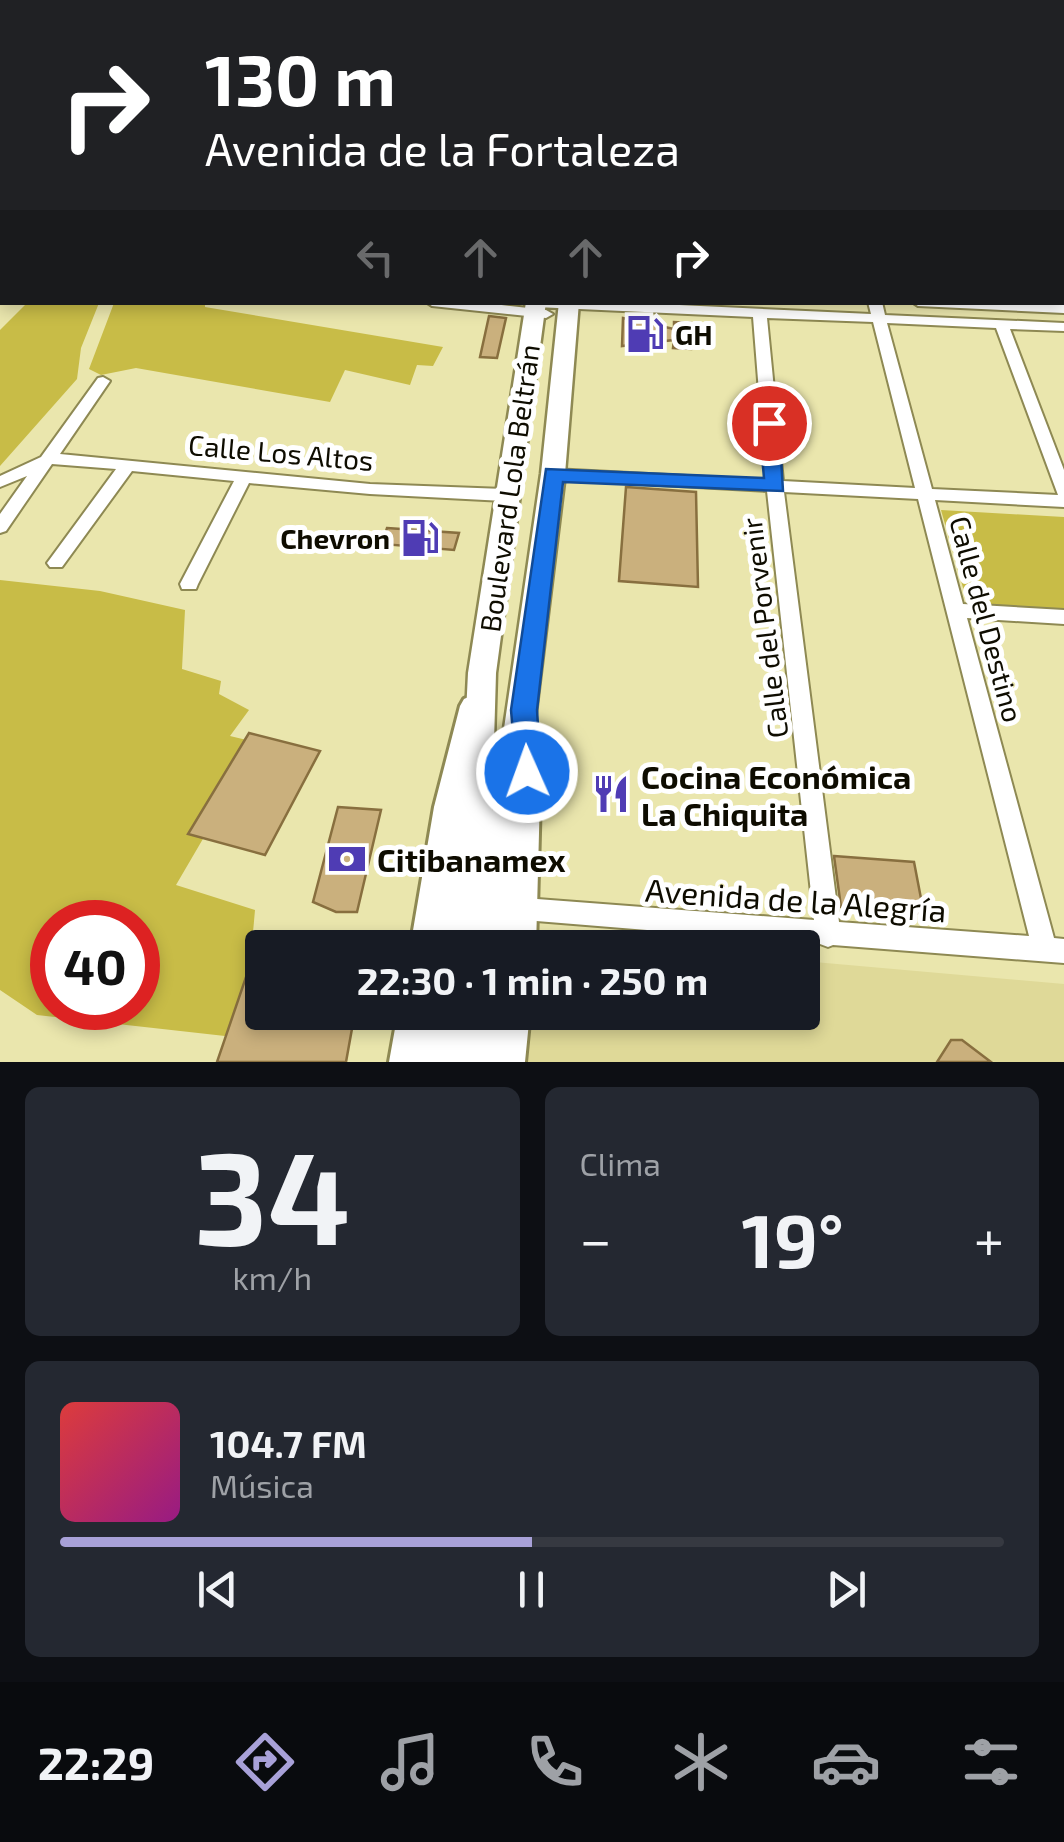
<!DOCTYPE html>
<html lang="es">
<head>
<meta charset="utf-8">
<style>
	body { margin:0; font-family:"Exo 2",sans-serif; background:#242831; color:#f1f3f6; height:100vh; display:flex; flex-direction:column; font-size:38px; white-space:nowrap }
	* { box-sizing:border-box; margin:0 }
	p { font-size:32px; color:#9ea1a6 }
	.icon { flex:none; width:55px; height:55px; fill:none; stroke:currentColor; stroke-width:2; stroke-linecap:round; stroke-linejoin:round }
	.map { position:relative; height:1062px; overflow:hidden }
	.sheet { display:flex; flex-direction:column; gap:25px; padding:25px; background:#0d0f14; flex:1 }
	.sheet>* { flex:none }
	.top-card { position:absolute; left:0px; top:0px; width:1065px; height:305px; box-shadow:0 5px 15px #0003; background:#202124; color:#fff; overflow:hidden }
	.speed { position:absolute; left:30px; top:900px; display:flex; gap:20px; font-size:50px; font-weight:700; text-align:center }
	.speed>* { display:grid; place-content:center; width:130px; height:130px; border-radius:50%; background:#171b24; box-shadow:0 5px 15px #0003; line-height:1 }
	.speed .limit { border:15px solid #d22; background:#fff; color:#111 }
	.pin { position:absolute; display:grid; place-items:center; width:85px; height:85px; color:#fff; margin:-42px; border:5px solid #fff; border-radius:50%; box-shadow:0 2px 10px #0007 }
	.me { position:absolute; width:110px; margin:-55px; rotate:358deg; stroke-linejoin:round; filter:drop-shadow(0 0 8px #0008) }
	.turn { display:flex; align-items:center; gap:35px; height:210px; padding:0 40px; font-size:45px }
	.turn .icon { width:130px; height:130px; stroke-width:2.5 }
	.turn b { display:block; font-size:70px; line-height:85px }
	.lanes { display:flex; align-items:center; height:95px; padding:0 40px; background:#0003; justify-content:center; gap:50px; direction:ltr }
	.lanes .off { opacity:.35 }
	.big { font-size:75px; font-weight:700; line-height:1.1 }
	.sheet .card { flex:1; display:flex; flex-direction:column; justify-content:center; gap:15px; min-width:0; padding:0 35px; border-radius:15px; background:#242831 }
	.sheet .dial { align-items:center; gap:0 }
	.dial b { font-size:130px; line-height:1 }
	.song { display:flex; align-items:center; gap:30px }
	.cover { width:120px; height:120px; border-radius:15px; background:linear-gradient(135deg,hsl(0 70% 55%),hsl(310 70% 35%)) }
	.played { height:10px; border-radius:5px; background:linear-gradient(90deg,#a8a1d8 50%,#363941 50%) }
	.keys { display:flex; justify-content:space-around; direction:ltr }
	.heat { display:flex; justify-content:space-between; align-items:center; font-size:55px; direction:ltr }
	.sheet .tiles { flex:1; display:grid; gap:25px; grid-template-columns:1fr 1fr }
	.card:last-child { grid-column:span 2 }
	.trip { position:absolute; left:245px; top:930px; width:575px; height:100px; border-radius:10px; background:#171b24; box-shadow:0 5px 15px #0003; font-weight:700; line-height:100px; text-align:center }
	.dock { display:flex; height:160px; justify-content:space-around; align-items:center; background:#090b0e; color:#9ea1a6 }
	.dock .icon { width:70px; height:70px }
	.dock .current { color:#a8a1d8 }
	.dock b { font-size:45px; color:#f1f3f6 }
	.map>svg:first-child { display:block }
	.built { fill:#dfd998 }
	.green { fill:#c8bc47; fill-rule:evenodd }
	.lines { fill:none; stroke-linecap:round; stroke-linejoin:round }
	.canal { fill:#3ee4a7; fill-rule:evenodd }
	.building { fill:#cab07d; stroke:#886f3f; stroke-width:2.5 }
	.minor-casing { stroke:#8e8953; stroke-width:4 }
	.tertiary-casing { stroke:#8e8953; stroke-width:6 }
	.secondary-casing { stroke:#8e8953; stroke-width:5 }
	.minor { fill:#fff; fill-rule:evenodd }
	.tertiary { fill:#fff; fill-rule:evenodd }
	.secondary { fill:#fff; fill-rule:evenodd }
	.route { fill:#1a73e8; stroke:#114b97; stroke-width:2.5 }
	.labels { text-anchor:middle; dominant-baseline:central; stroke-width:10; stroke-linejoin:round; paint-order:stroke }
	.poi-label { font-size:28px; font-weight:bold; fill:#0e0c00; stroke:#fff; text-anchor:start }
	.street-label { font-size:28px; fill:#0e0c00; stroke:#fff }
	.near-poi-label { font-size:32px; font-weight:bold; fill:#0e0c00; stroke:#fff; text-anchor:start }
	.near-street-label { font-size:32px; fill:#0e0c00; stroke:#fff }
</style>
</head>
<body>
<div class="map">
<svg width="1064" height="1062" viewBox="0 0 1064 1062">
	<rect width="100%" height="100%" fill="#eae6ad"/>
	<path class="built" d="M 803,961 L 1064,984 L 1064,1062 L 521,1062 L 525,1013 L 802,1012 Z"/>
	<path class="green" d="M 28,302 L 99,303 L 81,348 L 77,379 L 0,466 L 0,330 Z
		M 114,303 L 205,303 L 205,307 L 443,347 L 433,366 L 417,365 L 410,385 L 345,370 L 330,402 L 136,368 L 101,375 L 89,369 Z
		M 941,510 L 1064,517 L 1064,614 L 969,609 Z
		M 0,580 L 100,591 L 185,610 L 182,669 L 221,681 L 219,694 L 249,710 L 230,736 L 259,743 L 176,885 L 255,910 C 251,955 248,997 225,1036 L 37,1015 L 0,990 ZM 52,922 L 138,922 L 138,1008 L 52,1008 Z"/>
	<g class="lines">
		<path class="canal" d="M 0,53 L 2,53 L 2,59 L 0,59 Z"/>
	</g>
	<path class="building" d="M 489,316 L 506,318 L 497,358 L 480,357 Z
		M 623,318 L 674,329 L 674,322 L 691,323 L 691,334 L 695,335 L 691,336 L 691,349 L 673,348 L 674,340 L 622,346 Z
		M 626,487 L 696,492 L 698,587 L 619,581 Z
		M 387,528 L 459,533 L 454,550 L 382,544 Z
		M 249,733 L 320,751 L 265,855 L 188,834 Z
		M 338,807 L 381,810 L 357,912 L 336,912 L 313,902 Z
		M 834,856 L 914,862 L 924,914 L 841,907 Z
		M 258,942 L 262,943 L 262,1012 L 355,1012 L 346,1062 L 217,1062 Z
		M 951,1040 L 962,1040 L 991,1062 L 937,1062 Z"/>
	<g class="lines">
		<g class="minor-casing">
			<path id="minor" d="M 7,0 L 51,0 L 47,2 L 5,2 Z
				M 77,0 L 86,0 L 84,2 L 76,2 Z
				M 156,0 L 165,0 L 163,2 L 155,2 Z
				M 624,0 L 632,0 L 632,2 L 624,2 Z
				M 778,0 L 822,0 L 824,2 L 782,2 Z
				M 890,0 L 898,0 L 899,2 L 891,2 Z
				M 957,0 L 966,0 L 967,2 L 959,2 Z
				M 1025,0 L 1034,0 L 1035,2 L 1027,2 Z
				M 1062,15 L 1064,15 L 1064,21 L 1062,21 Z
				M 0,32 L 2,32 L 2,38 L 0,38 Z
				M 1062,56 L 1064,57 L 1064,64 L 1062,63 Z
				M 0,68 L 2,68 L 2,74 L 0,74 Z
				M 1062,74 L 1064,74 L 1064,80 L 1062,80 Z
				M 0,101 L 2,101 L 2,109 L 0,110 Z
				M 1062,140 L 1064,140 L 1064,146 L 1062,146 Z
				M 0,171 L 2,171 L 2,179 L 0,179 Z
				M 1062,215 L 1064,216 L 1064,226 L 1062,225 Z
				M 2,265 L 2,274 L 0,275 L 0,266 Z
				M 426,302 L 476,302 L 546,310 L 553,314 L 546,318 L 432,306 Z
				M 530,302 L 615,302 L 871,314 L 868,302 L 882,302 L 885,315 L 1064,323 L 1064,331 L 1010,329 L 1064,470 L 1064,507 L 935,500 L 963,604 L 1064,610 L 1064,624 L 967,618 L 1054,938 L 1064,939 L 1064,963 L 833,945 L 828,947 L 820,944 L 524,920 L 515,917 L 512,909 L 515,901 L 524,898 L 814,920 L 767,491 L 553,479 L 545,474 L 553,469 L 766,480 L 753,317 L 536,307 ZM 767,318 L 873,322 L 915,488 L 783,481 ZM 887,323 L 996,328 L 1058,495 L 932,489 ZM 784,492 L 918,499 L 1029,936 L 839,922 Z
				M 912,302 L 1064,305 L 1064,313 L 918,306 Z
				M 103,377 L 110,381 L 60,454 L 370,484 L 504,489 L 512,495 L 504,501 L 370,494 L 249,483 L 198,584 L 196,589 L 182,589 L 180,584 L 234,481 L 132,471 L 62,567 L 50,567 L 47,563 L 50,559 L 116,469 L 52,464 L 6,531 L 0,533 L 0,514 L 27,476 L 0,487 L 0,476 L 41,457 L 98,378 Z"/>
		</g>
		<g class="tertiary-casing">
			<path id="tertiary" d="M 0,147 L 2,147 L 2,156 L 0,156 Z
				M 473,695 L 482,699 L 486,706 L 462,807 L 442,948 L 410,948 L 434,807 L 460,706 L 464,699 Z
				M 527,745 L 537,748 L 541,756 L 536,948 L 504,948 L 513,756 L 517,748 Z
				M 398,1012 L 432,1012 L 423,1062 L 389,1062 Z
				M 496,1012 L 530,1012 L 525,1062 L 491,1062 Z"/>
		</g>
		<g class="secondary-casing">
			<path id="secondary" d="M 605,0 L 617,0 L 617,2 L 605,2 Z
				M 526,302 L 546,302 L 496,673 L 492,811 L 541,474 L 559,302 L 579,302 L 565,474 L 507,948 L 438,948 L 462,794 L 468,673 Z
				M 428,1012 L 499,1012 L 494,1062 L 421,1062 Z"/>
		</g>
		<use href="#minor" class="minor"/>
		<use href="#tertiary" class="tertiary"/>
		<use href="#secondary" class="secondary"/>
	</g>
	<path class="route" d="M 769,417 L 779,423 L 783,491 L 563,482 L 537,710 L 541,772 L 537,780 L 517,780 L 511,710 L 546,469 L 764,478 L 759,423 Z"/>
	<defs>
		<g id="fuel-bare" transform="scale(3)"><path d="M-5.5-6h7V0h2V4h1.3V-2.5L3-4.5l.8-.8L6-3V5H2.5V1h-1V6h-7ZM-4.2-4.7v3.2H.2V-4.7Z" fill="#4f3cb4" stroke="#fff" stroke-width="2.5" paint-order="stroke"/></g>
		<g id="restaurant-bare" transform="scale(3)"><path d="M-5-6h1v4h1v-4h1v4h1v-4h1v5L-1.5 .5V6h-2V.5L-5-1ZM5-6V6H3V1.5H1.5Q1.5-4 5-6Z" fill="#4f3cb4" stroke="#fff" stroke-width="2.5" paint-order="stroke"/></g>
		<g id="bank-bare" transform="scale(3)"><path d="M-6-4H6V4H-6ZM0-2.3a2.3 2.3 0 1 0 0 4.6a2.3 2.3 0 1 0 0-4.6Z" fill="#4f3cb4" stroke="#fff" stroke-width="2.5" paint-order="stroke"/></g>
	</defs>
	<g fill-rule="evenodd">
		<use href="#fuel-bare" x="645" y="334"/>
		<use href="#fuel-bare" x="420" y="538"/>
		<use href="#restaurant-bare" x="611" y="794"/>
		<use href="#bank-bare" x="347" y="859"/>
	</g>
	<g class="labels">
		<g class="poi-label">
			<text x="675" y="334">GH</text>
			<text x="390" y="538" text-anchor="end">Chevron</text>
		</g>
		<g class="street-label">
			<text transform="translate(281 452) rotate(5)">Calle Los Altos</text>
			<text transform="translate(509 488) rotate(-82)">Boulevard Lola Beltrán</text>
			<text transform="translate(987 619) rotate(75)">Calle del Destino</text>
			<text transform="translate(764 628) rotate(-97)">Calle del Porvenir</text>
		</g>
		<g class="near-poi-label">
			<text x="641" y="776">Cocina Económica<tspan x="641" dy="37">La Chiquita</tspan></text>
			<text x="377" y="859">Citibanamex</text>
		</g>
		<g class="near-street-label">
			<text transform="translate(796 899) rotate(4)">Avenida de la Alegría</text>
		</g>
	</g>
</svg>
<div class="speed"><div class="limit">40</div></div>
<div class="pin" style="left:769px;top:423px;background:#d93025"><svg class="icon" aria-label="arrive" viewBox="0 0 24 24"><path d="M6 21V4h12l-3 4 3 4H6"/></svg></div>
<svg class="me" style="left:527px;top:772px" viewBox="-20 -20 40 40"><circle r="17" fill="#1a73e8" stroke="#fff" stroke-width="3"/><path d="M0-11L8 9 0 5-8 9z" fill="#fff"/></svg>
<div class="trip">22:30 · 1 min · 250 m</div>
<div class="top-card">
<div class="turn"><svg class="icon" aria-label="right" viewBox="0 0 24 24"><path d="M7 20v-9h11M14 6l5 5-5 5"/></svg><div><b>130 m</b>Avenida de la Fortaleza</div></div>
<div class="lanes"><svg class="icon off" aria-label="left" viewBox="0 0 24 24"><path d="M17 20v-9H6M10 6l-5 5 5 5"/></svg><svg class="icon off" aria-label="ahead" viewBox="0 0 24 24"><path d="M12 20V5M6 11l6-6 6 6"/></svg><svg class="icon off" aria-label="ahead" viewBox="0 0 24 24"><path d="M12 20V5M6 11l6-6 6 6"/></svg><svg class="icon" aria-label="right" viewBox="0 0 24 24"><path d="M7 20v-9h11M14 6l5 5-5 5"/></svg></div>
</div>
</div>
<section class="sheet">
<div class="tiles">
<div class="card dial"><b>34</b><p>km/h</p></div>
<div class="card"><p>Clima</p>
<div class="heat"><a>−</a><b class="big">19°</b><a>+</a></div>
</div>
<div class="card">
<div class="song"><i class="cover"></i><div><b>104.7 FM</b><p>Música</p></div></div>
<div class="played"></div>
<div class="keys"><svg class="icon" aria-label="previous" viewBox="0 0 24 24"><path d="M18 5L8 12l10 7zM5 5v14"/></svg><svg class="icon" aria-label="pause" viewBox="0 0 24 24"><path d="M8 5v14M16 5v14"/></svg><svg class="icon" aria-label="next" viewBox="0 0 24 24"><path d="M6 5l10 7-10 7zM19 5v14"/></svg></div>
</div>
</div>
</section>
<nav class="dock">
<b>22:29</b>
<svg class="icon current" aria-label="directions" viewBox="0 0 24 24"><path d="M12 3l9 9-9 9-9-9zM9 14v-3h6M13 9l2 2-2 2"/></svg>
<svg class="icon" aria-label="music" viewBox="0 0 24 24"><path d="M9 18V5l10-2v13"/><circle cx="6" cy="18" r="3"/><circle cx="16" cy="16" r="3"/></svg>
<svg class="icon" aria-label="phone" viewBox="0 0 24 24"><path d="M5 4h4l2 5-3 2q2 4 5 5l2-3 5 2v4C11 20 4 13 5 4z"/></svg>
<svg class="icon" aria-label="climate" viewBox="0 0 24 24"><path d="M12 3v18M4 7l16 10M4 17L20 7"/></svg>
<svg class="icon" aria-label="car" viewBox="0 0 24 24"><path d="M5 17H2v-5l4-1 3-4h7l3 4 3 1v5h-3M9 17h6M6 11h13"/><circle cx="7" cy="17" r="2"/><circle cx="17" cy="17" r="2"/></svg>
<svg class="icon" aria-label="filters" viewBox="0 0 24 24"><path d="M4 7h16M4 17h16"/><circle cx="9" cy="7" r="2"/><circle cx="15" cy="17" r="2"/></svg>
</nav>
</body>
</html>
